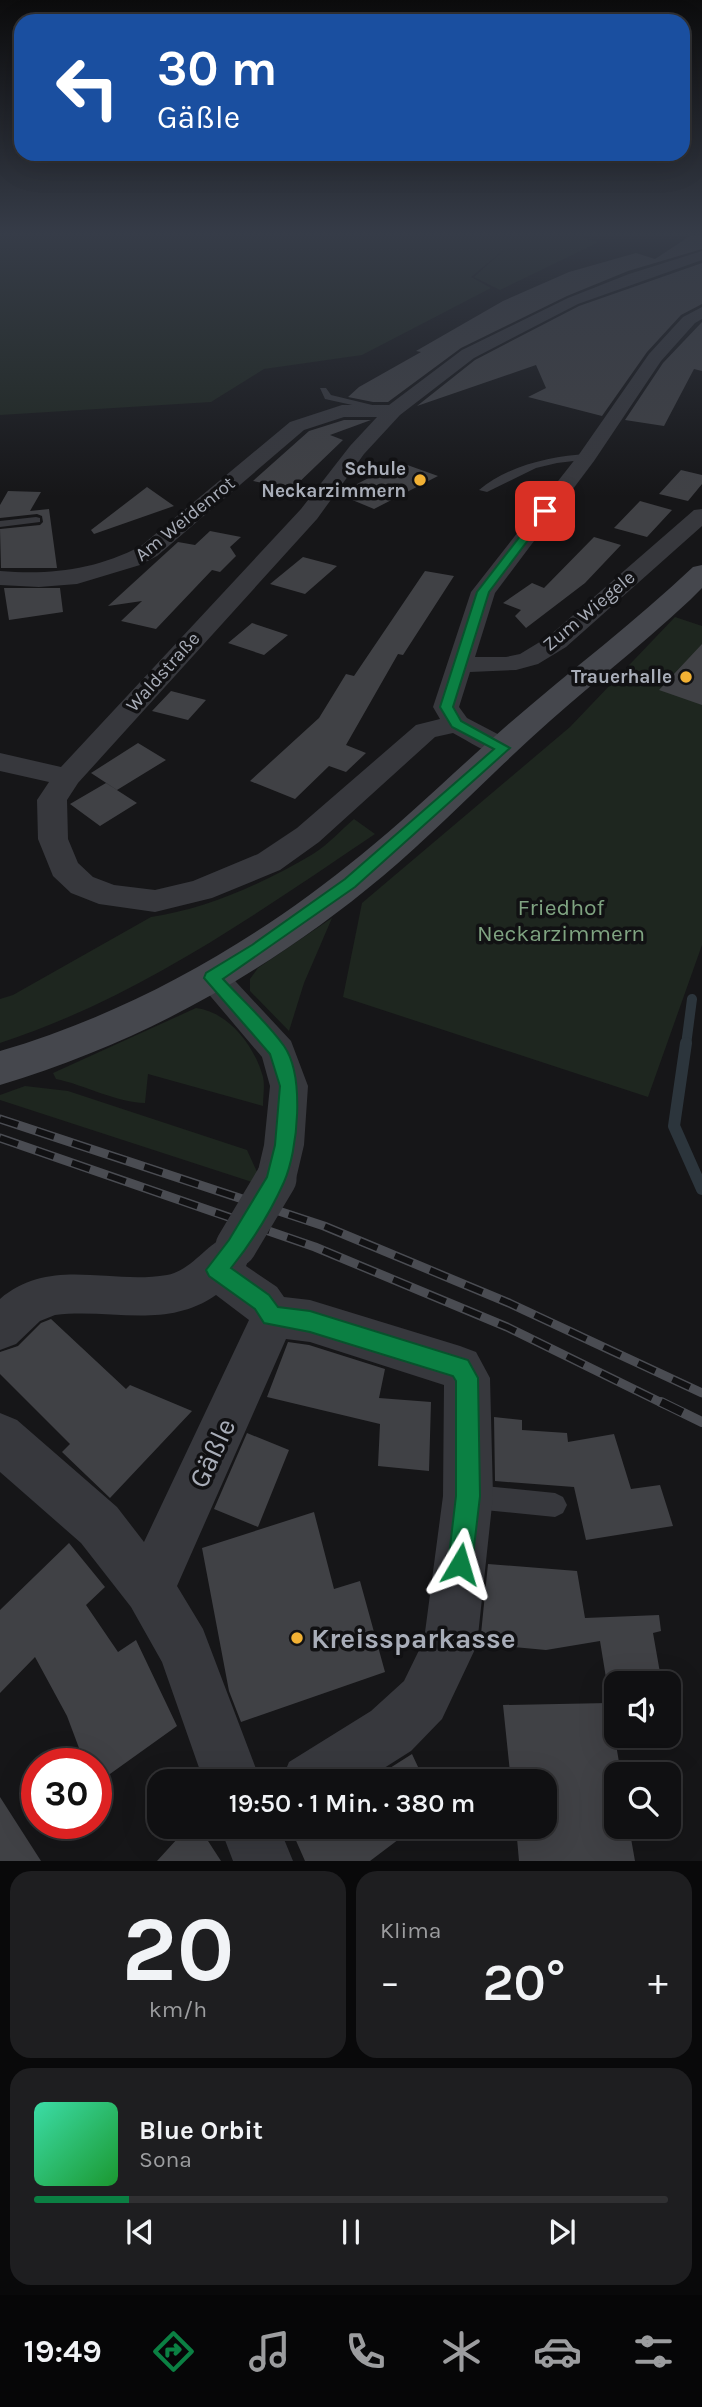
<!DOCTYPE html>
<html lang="de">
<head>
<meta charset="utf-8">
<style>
	body { margin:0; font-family:Karla,sans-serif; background:#1e1e20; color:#f1f3f6; height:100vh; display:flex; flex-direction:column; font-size:26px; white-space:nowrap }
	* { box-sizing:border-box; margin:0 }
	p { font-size:23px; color:#9c9d9f }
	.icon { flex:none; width:38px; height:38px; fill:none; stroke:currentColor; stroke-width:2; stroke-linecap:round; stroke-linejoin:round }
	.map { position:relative; height:1861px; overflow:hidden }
	.sheet { display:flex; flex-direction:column; gap:10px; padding:10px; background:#09090a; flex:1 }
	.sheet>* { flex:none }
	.banner { position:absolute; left:14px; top:14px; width:676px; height:147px; border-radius:21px; box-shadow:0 7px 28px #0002,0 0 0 2px #303032; background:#1a4fa0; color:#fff; overflow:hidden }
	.tools { position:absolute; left:604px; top:1671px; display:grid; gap:14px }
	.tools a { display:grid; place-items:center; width:77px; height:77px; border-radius:14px; background:#101012; box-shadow:0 7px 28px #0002,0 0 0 2px #303032; font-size:35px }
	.speed { position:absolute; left:21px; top:1748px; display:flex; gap:14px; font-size:35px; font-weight:700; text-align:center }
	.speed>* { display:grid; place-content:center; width:91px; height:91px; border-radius:50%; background:#101012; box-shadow:0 7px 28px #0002,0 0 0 2px #303032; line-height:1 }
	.speed .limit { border:10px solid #d22; background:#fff; color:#111 }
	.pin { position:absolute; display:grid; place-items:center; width:60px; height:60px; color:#fff; margin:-30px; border-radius:14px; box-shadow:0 4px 10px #0006 }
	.me { position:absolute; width:77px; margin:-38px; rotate:7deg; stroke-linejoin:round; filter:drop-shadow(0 0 5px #0008) }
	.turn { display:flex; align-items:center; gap:24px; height:147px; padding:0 28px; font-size:32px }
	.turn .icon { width:91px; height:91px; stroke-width:2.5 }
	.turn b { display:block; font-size:49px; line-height:60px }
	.big { font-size:52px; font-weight:600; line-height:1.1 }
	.sheet .tile { flex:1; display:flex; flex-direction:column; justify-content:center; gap:10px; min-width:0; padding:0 24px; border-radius:21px; background:#1e1e20 }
	.sheet .dial { align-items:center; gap:0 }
	.dial b { font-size:91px; line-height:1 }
	.song { display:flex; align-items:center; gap:21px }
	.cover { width:84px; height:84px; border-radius:10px; background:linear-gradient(135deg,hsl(160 70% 55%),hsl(130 70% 35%)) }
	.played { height:7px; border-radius:4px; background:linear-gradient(90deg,#0b8043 15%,#303032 15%) }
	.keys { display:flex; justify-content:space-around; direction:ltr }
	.heat { display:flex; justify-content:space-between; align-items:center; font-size:38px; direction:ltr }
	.sheet .tiles { flex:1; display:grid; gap:10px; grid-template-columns:1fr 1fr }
	.tile:last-child { grid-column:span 2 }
	.trip { position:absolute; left:147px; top:1769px; width:410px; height:70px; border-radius:21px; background:#101012; box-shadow:0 7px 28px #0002,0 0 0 2px #303032; font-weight:600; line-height:70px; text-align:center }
	.menu { display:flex; height:112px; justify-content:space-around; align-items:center; background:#060607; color:#9c9d9f }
	.menu .icon { width:49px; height:49px }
	.menu .current { color:#0b8043 }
	.menu b { font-size:32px; color:#f1f3f6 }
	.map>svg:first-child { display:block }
	.green { fill:#1e261f }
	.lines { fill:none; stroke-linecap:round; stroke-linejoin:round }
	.stream-far1 { stroke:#2c353c; stroke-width:10 }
	.stream { stroke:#2c353c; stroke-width:12 }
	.building { fill:#404145 }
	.lane { fill:#37383d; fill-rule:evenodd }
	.street { fill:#37383d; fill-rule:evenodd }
	.secondary { fill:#45474d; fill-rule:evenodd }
	.rail-far1-casing { stroke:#4a4c52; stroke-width:9 }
	.rail-casing { stroke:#4a4c52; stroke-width:10 }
	.rail-far1 { stroke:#111113; stroke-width:6; stroke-dasharray:19; stroke-linecap:butt }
	.rail { stroke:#111113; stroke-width:8; stroke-dasharray:24; stroke-linecap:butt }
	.street-bridge { stroke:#37383d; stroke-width:41 }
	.route { fill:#0b8043; stroke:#07532c; stroke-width:2 }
	.poi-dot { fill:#f2b134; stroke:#111113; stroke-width:2.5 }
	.labels { text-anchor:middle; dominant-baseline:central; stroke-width:7; stroke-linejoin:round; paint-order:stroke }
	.far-poi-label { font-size:19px; font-weight:bold; fill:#a8adb8; stroke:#111113; text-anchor:end }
	.far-street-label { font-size:19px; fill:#a8adb8; stroke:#111113 }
	.park-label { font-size:23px; fill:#7fa381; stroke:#111113 }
	.near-street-label { font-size:28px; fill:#a8adb8; stroke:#111113 }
	.near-poi-label { font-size:28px; font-weight:bold; fill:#a8adb8; stroke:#111113; text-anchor:start }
</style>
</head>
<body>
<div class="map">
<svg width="702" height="1861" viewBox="0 0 702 1861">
	<rect width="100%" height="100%" fill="#161618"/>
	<path class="green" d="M 0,236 L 573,236 L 599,242 L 500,290 L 474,277 L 505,249 L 471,277 L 491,288 L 362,355 L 264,369 L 211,402 L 0,415 Z
		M 675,617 L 702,626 L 702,945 L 648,1097 L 343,997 L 362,903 L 570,727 Z
		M 354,819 L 375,834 C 256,914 138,998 0,1043 L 0,999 L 13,995 L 151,917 C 207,909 264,883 313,854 C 328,845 341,830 354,819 Z
		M 332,918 L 304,983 L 289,1031 L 250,991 L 250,979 L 258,968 Z
		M 196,1008 C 229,1012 255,1047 263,1077 C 265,1086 263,1096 263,1106 L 148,1074 L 145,1103 C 115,1102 85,1085 56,1079 L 53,1073 Z
		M 25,1086 L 68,1091 L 247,1150 L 258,1174 L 252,1182 L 0,1100 L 0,1095 Z"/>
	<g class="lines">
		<path class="stream-far1" d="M 686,1045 L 692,999"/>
		<path class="stream" d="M 686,1043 L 674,1126 L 702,1189"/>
	</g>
	<path class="building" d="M 690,236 L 702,236 L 702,249 L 628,271 L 567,296 L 461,348 L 388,402 L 373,402 L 348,397 L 359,387 L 421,352 L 416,351 L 503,301 L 569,272 L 636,253 L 655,259 Z
		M 702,263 L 702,304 L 681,315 L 647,352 L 602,416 L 528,397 L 546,388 L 536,365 L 417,406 L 475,360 L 579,306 Z
		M 702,322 L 702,371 L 694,369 L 664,426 L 625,420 L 663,363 Z
		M 344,420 L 371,420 L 330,435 L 343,440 L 292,489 L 253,481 L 309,431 Z
		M 399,462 L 438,476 L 374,509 L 338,494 Z
		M 681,470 L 702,475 L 702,484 L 688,501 L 659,494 Z
		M 147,487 L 174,506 L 94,534 L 91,530 Z
		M 8,491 L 41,492 L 30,511 L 49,509 L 57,568 L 1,568 L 0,529 L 40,525 L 43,522 L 42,516 L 37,514 L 0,518 L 0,505 Z
		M 640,501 L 672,510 L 647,537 L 614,528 Z
		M 210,531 L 241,537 L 230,547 L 236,556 L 220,572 L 212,570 L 156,629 L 121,621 L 142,601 L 108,606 L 178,542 L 195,545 Z
		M 594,537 L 621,545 L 585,583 L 526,628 L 515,616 L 521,610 L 503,603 L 532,583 L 544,588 Z
		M 303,557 L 337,566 L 305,594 L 270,584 Z
		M 425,571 L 454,576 L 403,655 L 398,654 L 346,745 L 366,753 L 346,772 L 329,766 L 295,799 L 250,781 L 319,718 L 346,674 L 354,676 Z
		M 4,588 L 60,588 L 63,612 L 9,620 Z
		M 252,623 L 288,635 L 264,655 L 228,643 Z
		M 702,644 L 702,705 L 659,690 Z
		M 171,691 L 206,700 L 188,720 L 152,711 Z
		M 138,743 L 166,760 L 117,790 L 91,773 Z
		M 106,783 L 137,803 L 100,826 L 70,804 Z
		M 51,1319 L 126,1389 L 130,1385 L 192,1411 L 110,1498 L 62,1452 L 70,1444 L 0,1374 L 0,1352 L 18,1346 L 41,1323 Z
		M 288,1342 L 309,1345 L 385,1369 L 379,1398 L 431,1402 L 429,1471 L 378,1466 L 380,1424 L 267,1397 Z
		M 494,1417 L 522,1420 L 522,1430 L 567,1433 L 568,1442 L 614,1434 L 631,1489 L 660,1485 L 673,1526 L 586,1540 L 574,1487 L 495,1481 Z
		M 247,1433 L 289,1450 L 258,1527 L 214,1509 Z
		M 314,1512 L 334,1589 L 360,1581 L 385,1672 L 241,1722 L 229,1691 L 202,1548 Z
		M 69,1543 L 105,1587 L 86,1605 L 118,1652 L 136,1640 L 177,1726 L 96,1784 L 96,1764 L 85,1764 L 67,1716 L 35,1657 L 0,1693 L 0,1610 Z
		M 488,1564 L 577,1571 L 585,1618 L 659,1615 L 661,1631 L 653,1633 L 662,1684 L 607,1684 L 600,1641 L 546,1650 L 480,1644 Z
		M 609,1703 L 621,1774 L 616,1774 L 616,1827 L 629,1827 L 635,1861 L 519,1861 L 516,1827 L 544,1827 L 544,1782 L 511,1782 L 503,1705 Z
		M 412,1754 L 425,1782 L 368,1782 Z
		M 0,1797 L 41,1861 L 0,1861 Z
		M 188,1827 L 199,1827 L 221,1861 L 157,1861 Z
		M 290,1827 L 415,1827 L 370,1861 L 305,1861 Z"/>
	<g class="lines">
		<path class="lane" d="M 320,388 L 326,388 L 331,395 L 397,411 L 393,414 L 325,399 Z
			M 587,454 L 590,455 L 590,459 L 557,463 L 536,468 L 487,492 L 479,490 C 507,466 551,456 587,454 Z
			M 36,517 L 40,518 L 40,522 L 0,527 L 0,521 Z
			M 474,1485 L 555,1493 L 563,1497 L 567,1505 L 563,1513 L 555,1517 L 474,1509 L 466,1505 L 462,1497 L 466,1489 Z"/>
		<path class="street" d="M 702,251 L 702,260 L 578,304 L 474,358 L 400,415 L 364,454 L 317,519 L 78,783 L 67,800 L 68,839 L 78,863 L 93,877 L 114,885 L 155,890 L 193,881 L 258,854 L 297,828 L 416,725 L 440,719 L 433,707 L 471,592 L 580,453 L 649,354 L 683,317 L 702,307 L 702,319 L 695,323 L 661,361 L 594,461 L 495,593 L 475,657 L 506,657 L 520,654 L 548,637 L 694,510 L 702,509 L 702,526 L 566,647 L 538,664 L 516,670 L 470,672 L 459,707 L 467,718 L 513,742 L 517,748 L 513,754 C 492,759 472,743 453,733 L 435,737 L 319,842 L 280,870 L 212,898 L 155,912 L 99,904 L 71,893 L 53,876 L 38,839 L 37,800 L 49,782 L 0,771 L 0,753 L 61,767 L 301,509 L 350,446 L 377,417 L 344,417 L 304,430 L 157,556 L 140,565 L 77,584 L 39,587 L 0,585 L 0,571 C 51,575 95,570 141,546 L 290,422 L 342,405 L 389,405 L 462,350 L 568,298 L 629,274 Z
			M 212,965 L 224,969 L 291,1041 L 308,1086 L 304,1145 L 296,1179 L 290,1191 L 276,1197 L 262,1191 L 256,1179 L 264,1145 L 270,1086 L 262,1057 L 195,978 L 200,969 Z
			M 230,1235 L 245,1240 L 251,1254 L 246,1266 L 277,1287 L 284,1297 L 310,1300 L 460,1346 L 476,1352 L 490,1378 L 493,1496 L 477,1645 L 442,1719 L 411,1751 L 362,1782 L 281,1782 L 289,1762 L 371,1711 L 404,1681 L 424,1640 L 443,1496 L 444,1385 L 310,1342 L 286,1339 L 177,1586 L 203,1629 L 261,1782 L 204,1782 L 162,1662 L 131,1607 L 81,1543 L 0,1472 L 0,1413 L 17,1420 L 117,1507 L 144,1542 L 249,1320 L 216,1295 C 166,1330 111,1308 55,1315 L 40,1321 L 16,1344 L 0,1350 L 0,1299 C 50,1256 109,1285 167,1275 C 193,1270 205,1244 230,1235 Z
			M 220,1827 L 279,1827 L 293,1861 L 233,1861 Z"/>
		<path class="secondary" d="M 702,565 L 702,588 L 690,600 C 639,648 582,691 530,739 C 481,784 434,833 383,876 C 268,972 143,1042 0,1085 L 0,1051 C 131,1013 255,942 361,855 C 413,813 460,766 511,722 C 571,670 635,622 693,567 Z"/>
		<g class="rail-far1-casing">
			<path id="rail-far1" d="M 0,1119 L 324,1226 L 509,1303 L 702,1393
				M 0,1138 L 315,1247 L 507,1327 L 664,1404"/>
		</g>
		<g class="rail-casing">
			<path id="rail" d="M 661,1402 L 702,1422"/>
		</g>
		<use href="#rail-far1" class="rail-far1"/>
		<use href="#rail" class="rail"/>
		<path class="street-bridge" d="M 236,1246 L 276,1179"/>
	</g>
	<linearGradient id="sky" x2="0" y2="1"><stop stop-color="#0c0c0d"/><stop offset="0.47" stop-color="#363c48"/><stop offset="1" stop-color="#363c48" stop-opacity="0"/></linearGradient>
	<rect width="702" height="497" fill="url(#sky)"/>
	<path class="route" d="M 541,509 L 550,511 L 489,592 L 453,707 L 461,721 L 510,748 L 355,887 L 223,979 C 243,1001 267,1022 284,1046 C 305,1076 298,1150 284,1182 C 271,1211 251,1243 231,1268 L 269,1295 L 278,1307 L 310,1311 L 468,1360 L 478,1378 L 480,1496 L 472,1564 L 469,1572 L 460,1576 L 452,1572 L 448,1564 L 456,1496 L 456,1381 L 453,1376 L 310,1332 L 264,1323 L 255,1309 L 209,1276 L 206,1270 L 229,1240 L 267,1177 L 275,1145 L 280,1086 L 270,1054 L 204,978 L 206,973 L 252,945 L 345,879 L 494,749 L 452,727 L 440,707 L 477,592 Z"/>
	<g class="poi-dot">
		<circle cx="420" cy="480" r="7"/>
		<circle cx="686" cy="677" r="7"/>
		<circle cx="297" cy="1638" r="7"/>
	</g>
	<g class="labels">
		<g class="far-poi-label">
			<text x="406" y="469">Schule<tspan x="406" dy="22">Neckarzimmern</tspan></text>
			<text x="672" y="677">Trauerhalle</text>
		</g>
		<g class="far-street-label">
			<text transform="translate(185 519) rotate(-39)">Am Weidenrot</text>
			<text transform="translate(589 611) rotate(-40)">Zum Wiegele</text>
			<text transform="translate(163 672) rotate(-48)">Waldstraße</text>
		</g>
		<g class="park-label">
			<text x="561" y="907">Friedhof<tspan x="561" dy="26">Neckarzimmern</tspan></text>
		</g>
		<g class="near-street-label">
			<text transform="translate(212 1453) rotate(-65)">Gäßle</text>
		</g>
		<g class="near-poi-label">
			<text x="311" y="1638">Kreissparkasse</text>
		</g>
	</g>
</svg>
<div class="tools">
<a><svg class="icon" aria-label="sound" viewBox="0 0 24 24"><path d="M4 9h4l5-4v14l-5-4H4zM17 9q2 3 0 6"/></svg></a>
<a><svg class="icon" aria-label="search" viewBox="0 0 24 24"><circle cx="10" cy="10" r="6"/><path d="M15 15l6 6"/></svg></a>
</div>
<div class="speed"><div class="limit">30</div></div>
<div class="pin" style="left:545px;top:511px;background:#d93025"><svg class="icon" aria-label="arrive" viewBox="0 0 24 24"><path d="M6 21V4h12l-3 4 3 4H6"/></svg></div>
<svg class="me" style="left:460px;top:1564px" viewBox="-20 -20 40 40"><path d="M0-17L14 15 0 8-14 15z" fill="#0b8043" stroke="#fff" stroke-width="4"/></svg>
<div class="trip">19:50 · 1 Min. · 380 m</div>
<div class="banner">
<div class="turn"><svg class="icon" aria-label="left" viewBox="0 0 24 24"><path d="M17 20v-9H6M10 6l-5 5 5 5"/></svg><div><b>30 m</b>Gäßle</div></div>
</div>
</div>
<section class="sheet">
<div class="tiles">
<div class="tile dial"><b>20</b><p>km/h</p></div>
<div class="tile"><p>Klima</p>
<div class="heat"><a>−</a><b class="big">20°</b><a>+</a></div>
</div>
<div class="tile">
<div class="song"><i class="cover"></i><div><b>Blue Orbit</b><p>Sona</p></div></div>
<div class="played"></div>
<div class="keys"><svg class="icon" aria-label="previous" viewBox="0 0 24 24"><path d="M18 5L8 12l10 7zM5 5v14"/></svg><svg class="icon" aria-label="pause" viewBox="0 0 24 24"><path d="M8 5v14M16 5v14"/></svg><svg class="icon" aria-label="next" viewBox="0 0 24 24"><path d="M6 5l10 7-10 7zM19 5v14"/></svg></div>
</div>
</div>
</section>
<nav class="menu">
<b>19:49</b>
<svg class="icon current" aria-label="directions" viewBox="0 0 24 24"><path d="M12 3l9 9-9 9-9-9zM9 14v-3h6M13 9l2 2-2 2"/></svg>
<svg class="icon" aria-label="music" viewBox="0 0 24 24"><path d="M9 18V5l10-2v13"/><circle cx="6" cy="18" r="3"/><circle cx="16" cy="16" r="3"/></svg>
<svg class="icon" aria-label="phone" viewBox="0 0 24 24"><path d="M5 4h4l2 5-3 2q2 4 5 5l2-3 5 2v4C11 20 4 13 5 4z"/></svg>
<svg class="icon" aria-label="climate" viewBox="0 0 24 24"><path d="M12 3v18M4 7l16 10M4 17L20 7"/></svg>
<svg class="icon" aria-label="car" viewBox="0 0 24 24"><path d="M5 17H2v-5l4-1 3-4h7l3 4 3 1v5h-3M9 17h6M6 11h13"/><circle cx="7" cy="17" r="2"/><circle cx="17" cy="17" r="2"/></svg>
<svg class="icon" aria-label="filters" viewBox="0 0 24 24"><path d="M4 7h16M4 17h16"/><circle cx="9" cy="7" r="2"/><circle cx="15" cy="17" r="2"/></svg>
</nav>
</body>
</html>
